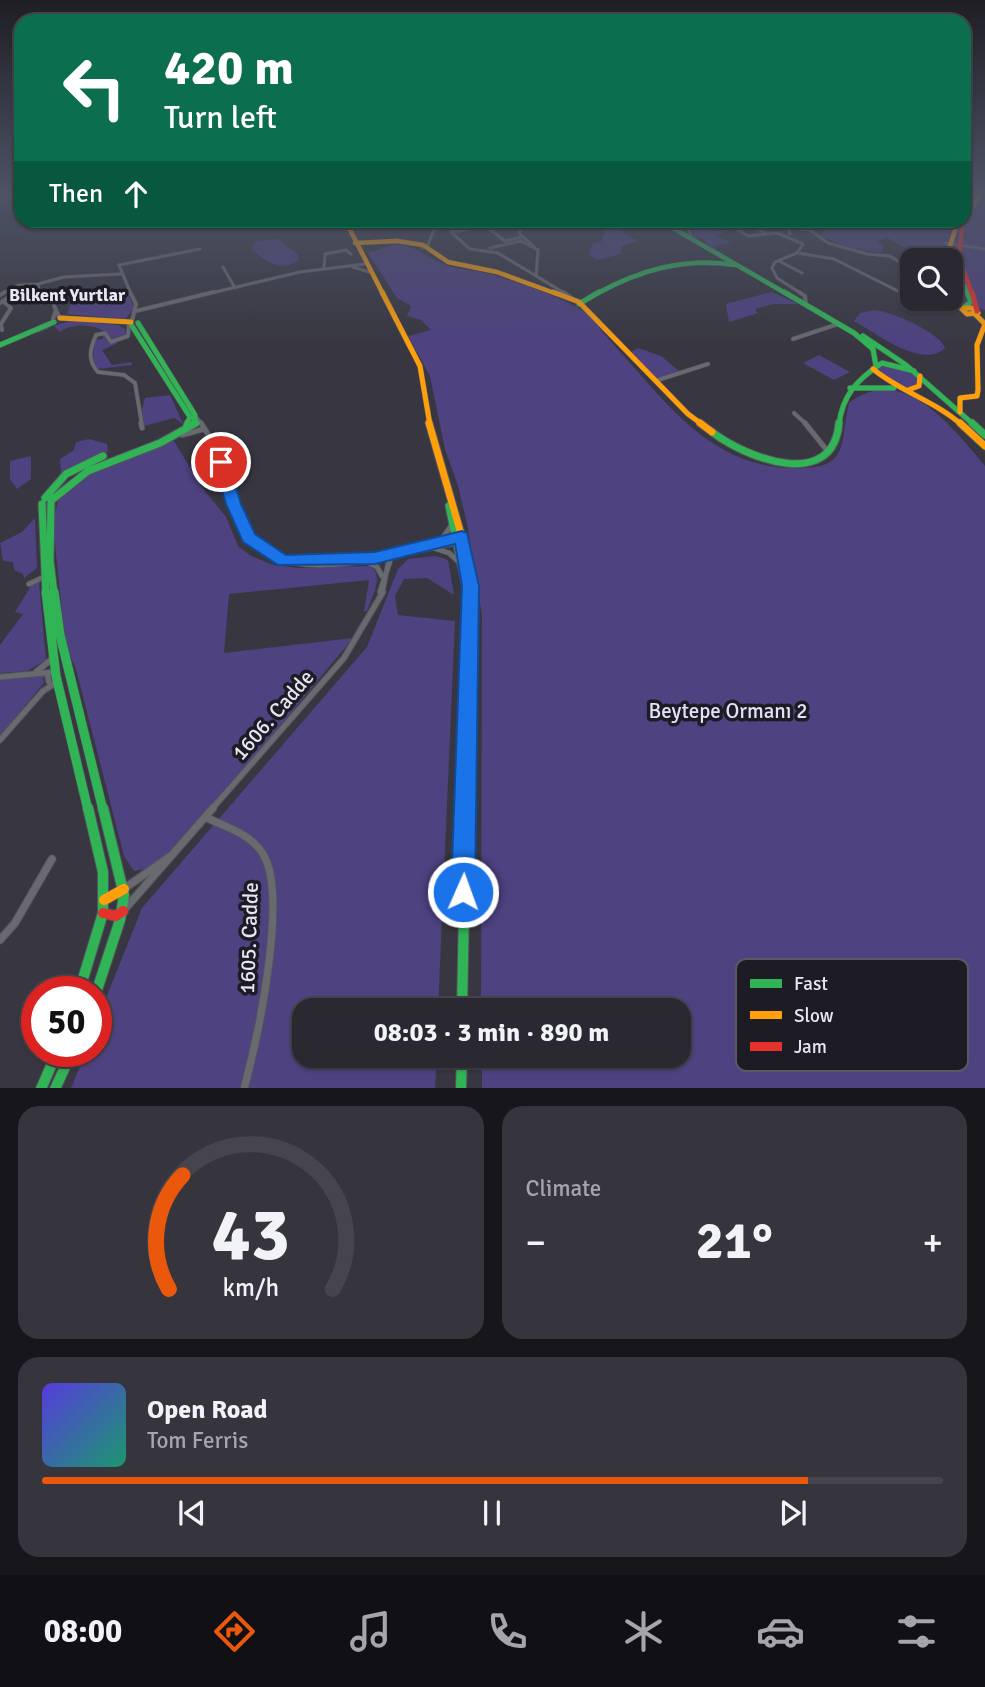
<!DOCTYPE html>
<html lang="en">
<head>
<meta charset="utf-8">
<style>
	body { margin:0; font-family:Signika,sans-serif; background:#36353d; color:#f1f3f6; height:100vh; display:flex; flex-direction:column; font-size:26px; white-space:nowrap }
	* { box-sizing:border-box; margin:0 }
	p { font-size:23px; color:#a5a6ab }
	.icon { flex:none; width:38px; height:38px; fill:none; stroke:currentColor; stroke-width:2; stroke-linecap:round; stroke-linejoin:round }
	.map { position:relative; height:1088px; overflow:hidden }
	.panel { display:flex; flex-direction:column; gap:18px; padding:18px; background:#17171b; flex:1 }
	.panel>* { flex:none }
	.hud { position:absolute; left:14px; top:14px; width:957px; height:214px; border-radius:21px; box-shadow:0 2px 5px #0004,0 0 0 2px #46454d; background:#0b6e4f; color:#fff; overflow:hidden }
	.tools { position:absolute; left:900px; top:248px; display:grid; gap:14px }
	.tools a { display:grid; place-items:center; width:63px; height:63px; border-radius:14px; background:#2a2931; box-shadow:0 2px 5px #0004,0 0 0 2px #46454d; font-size:35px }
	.speed { position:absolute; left:21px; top:976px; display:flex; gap:14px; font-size:35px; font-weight:700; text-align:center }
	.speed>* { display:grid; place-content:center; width:91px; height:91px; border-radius:50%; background:#2a2931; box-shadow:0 2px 5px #0004,0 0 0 2px #46454d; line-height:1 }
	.speed .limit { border:10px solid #d22; background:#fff; color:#111 }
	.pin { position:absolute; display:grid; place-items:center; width:60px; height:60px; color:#fff; margin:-30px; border:4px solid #fff; border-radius:50%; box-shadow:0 2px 7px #0007 }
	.me { position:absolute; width:77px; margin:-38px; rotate:2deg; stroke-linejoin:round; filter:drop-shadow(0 0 5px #0008) }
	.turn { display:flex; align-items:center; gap:24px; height:147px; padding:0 35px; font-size:32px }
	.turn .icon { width:91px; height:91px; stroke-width:2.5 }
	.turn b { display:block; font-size:49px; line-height:60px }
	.then { display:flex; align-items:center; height:66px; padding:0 35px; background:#0003; gap:14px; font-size:26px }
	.big { font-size:52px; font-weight:700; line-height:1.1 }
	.panel .card { flex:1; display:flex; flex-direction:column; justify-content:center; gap:10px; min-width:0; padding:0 24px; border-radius:21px; background:#36353d }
	.panel .dial { align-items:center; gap:0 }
	.dial svg { height:182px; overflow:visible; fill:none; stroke:#46454d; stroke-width:7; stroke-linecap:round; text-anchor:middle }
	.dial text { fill:#f1f3f6; stroke:none }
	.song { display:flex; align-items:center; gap:21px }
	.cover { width:84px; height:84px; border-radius:10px; background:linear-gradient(135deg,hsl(250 70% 55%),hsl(160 70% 35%)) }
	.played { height:7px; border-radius:4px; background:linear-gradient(90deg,#ea580c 85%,#46454d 85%) }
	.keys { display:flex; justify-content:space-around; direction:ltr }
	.heat { display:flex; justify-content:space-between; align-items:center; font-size:38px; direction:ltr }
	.panel .tiles { flex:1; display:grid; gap:18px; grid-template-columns:1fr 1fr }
	.card:last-child { grid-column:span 2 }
	.trip { position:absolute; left:292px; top:998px; width:399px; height:70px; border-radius:21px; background:#2a2931; box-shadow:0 2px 5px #0004,0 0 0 2px #46454d; font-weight:700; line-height:70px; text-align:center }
	.menu { display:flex; height:112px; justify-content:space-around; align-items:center; background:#111014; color:#a5a6ab }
	.menu .icon { width:49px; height:49px }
	.menu .current { color:#ea580c }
	.menu b { font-size:32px; color:#f1f3f6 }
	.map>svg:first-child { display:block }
	.green { fill:#4e4281 }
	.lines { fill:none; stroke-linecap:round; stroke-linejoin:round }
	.street-far4-casing { stroke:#54545c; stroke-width:3.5 }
	.street-far3-casing { stroke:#54545c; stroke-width:4.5 }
	.street-far2-casing { stroke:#54545c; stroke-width:6 }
	.street-far1-casing { stroke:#54545c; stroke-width:7 }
	.street-casing { stroke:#54545c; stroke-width:9 }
	.fast-far4-casing { stroke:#54545c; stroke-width:5 }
	.fast-far3-casing { stroke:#54545c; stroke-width:6 }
	.fast-far2-casing { stroke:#54545c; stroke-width:9 }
	.fast-far1-casing { stroke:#54545c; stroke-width:10 }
	.fast-casing { stroke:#54545c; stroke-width:12 }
	.slow-far3-casing { stroke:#54545c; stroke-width:5 }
	.slow-far2-casing { stroke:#54545c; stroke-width:6 }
	.slow-far1-casing { stroke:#54545c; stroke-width:9 }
	.slow-casing { stroke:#54545c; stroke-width:12 }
	.jam-far2-casing { stroke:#54545c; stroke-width:5 }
	.jam-far1-casing { stroke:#54545c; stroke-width:6 }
	.jam-casing { stroke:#54545c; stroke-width:12 }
	.street-far4 { stroke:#696970; stroke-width:2.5 }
	.street-far3 { stroke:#696970; stroke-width:3.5 }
	.street-far2 { stroke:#696970; stroke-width:4.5 }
	.street-far1 { stroke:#696970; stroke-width:5 }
	.street { stroke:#696970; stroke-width:7 }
	.fast-far4 { stroke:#30b455; stroke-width:4.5 }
	.fast-far3 { stroke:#30b455; stroke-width:5 }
	.fast-far2 { stroke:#30b455; stroke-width:7 }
	.fast-far1 { stroke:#30b455; stroke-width:9 }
	.fast { stroke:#30b455; stroke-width:10 }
	.slow-far3 { stroke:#ff9f0a; stroke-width:4.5 }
	.slow-far2 { stroke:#ff9f0a; stroke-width:5 }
	.slow-far1 { stroke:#ff9f0a; stroke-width:7 }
	.slow { stroke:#ff9f0a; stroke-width:10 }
	.jam-far2 { stroke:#e5322d; stroke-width:4.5 }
	.jam-far1 { stroke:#e5322d; stroke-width:5 }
	.jam { stroke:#e5322d; stroke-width:10 }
	.route { fill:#1a73e8; stroke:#114b97; stroke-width:2 }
	.labels { text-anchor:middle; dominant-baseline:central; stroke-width:7; stroke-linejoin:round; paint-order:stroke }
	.far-quarter-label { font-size:18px; font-weight:bold; fill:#e7e7f3; stroke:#1d1c24 }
	.near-park-label { font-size:21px; fill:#e3e1f9; stroke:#1d1c24 }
	.near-street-label { font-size:21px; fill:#e7e7f3; stroke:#1d1c24 }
	.key { fill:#1d1c24; stroke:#5a5962; stroke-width:2 }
	.key-label { font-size:19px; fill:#e7e7f3 }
</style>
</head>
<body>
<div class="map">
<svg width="985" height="1089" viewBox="0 0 985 1089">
	<rect width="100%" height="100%" fill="#383741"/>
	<path class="green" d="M 964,192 L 985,192 L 985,310 L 947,299 L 950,299 L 950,261 L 927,261 L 888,238 L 876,241 L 884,246 L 881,253 L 849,248 L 821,236 L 820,233 L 825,232 L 821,230 L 823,226 L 805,221 L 964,220 Z
		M 689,221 L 707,221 L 702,222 L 717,231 L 721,229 L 713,224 L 719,222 L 714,221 L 734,228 L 716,236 L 732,243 L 717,245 L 715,250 L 701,238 L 695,238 Z
		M 608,222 L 637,241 L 621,246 L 621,254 L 597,260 L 588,254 L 593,243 L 601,242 Z
		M 277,239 L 298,254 L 299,260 C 280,273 265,262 251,248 L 257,241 Z
		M 395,244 C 416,245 425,257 443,264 C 458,270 475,270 490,274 C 519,283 554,294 580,309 C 592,316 603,333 613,344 C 664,399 707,465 790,468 C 850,470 839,449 849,403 C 903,361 954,429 985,466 L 985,1088 L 482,1088 L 482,1055 L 679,1055 L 679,1010 L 481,1010 L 482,616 L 468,528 L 458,486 L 445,449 L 430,376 L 408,336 L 431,330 L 421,320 L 407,316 L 411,306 L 397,298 L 368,253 Z
		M 772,292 L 798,304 L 773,304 L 755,309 L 758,313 L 729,322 L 726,304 Z
		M 128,294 L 134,308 L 125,319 L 67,314 L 71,303 Z
		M 874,310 C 891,311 941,333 945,348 C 923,370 876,333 854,321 L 860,313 Z
		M 71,321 L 118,325 L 125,329 L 126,336 L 112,340 C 103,323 73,322 60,332 L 54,326 L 38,333 L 38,330 Z
		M 103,335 L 109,343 L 118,343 L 102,350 L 112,365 L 131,362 L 132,365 L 97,369 L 93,360 L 95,340 L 103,339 Z
		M 638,348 L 661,356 L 679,371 L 657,379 L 631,352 Z
		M 819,355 L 850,372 L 834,380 L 803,363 Z
		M 885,365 L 905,368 L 916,375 L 918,385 C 900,393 889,380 877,369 Z
		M 170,395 L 183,424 L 174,418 L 144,426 L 142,409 L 145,398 Z
		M 89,439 L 107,444 L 108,452 L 61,474 L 60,459 L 74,450 L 76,442 Z
		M 174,441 L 201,486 L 226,517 L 238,546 L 251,556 L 273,565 L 299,568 L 371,566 C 384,578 372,596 367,611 L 364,611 L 369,580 L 229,594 L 224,653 L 353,638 L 178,849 L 150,868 L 134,871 L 124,856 L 76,669 L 65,644 L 53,523 L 58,500 L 74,481 L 109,461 Z
		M 31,456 L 31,479 L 17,489 L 10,479 L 10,461 Z
		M 35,518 L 37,568 L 24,578 L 23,574 L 14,570 L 13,562 L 3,561 L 0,543 L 22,532 Z
		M 436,556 L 448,560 L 454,595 L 427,578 L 404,579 L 395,596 L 398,615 L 455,621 L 438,1010 L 304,1010 L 304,1055 L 437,1055 L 435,1088 L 71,1089 L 85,1052 L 96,1052 L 96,1023 L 142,908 L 367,647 L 398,569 L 408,559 Z
		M 39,582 L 46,660 L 27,671 L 0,673 L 0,645 L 23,614 L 15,612 L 32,584 Z
		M 43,676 L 44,683 L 0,736 L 0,680 Z"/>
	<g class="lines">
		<g class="street-far4-casing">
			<path id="street-far4" d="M 525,220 L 519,233 L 537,250
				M 686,220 L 692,240
				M 722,220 L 748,236 L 777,233 L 803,244 L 797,253 L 775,262 L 772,268 L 777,278 L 802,294
				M 778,220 L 788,226 L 790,234
				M 484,225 L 505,241 L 522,237
				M 789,228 L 810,230 L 828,243 L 867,254 L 890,256 L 912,270
				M 454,229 L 458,229 L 459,231 L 451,232 Z
				M 494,229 L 514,225
				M 737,230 L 752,226 L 764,232
				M 459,231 L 506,220
				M 451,232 L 470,249 L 498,253 L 566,294
				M 945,243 L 985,249
				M 422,248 L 427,246 L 439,220
				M 490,248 L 521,241 L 538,250
				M 798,253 L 834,259 L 904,294
				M 779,261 L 802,273
				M 223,267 L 235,288
				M 353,267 L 369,272
				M 324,268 L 325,254 L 346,250 L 351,254
				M 536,276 L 538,250
				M 912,280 L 909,281 L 912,282
				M 38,284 L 64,277 L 120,274
				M 38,284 L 40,294
				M 2,294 L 18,285 L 38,284
				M 14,294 L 29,285
				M 131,294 L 119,265 L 200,249
				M 207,294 L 300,272 L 365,264"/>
		</g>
		<g class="street-far3-casing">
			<path id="street-far3" d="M 41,292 L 40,299 L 53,303 L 59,317
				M 130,292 L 136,304 L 132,321
				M 563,292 L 572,298
				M 799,292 L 805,296 L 806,305
				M 901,292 L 912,298
				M 0,295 L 5,292
				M 914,299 C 928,304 943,300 962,307
				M 0,303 L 17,292
				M 136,311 L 214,292
				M 53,319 L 56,310
				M 129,325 L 128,336 L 111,342 L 105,333 L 96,335 C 90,349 87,360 98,372 L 124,375 L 135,383 L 142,425
				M 2,330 L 1,324 L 11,308 L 4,302
				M 793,339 L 838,324
				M 655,381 L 708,364
				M 794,413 L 807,425
				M 197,418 L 202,425"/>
		</g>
		<g class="street-far2-casing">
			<path id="street-far2" d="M 141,423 L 142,428
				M 201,423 C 221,452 224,487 239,518 C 247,534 258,549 275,557 C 320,578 408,552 456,543
				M 805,423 L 829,453
				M 182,435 L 204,429
				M 442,539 L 451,526
				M 434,548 L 449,553 L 459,562
				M 404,552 L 455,538
				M 364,560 L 377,567 L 382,576
				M 29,584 L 44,577
				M 380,592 L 390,561
				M 382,593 L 390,555"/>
		</g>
		<g class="street-far1-casing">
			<path id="street-far1" d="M 36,672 L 53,658
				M 47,673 L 49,682
				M 0,677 L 55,672
				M 0,740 L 43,691 L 57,682
				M 211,810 L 344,658 L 383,592"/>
		</g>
		<g class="street-casing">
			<path id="street" d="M 207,818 C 227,827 253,835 264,856 C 288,899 257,1041 244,1089
				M 125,888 L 169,857
				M 124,910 L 213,808
				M 0,940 L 15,923 L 52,859"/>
		</g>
		<g class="fast-far4-casing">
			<path id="fast-far4" d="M 964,212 L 974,192
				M 659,220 L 787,294
				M 965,286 L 968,294
				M 596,294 C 640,270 684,257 735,265"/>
		</g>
		<g class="fast-far3-casing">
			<path id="fast-far3" d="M 784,292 L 854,333 L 873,349 L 876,366
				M 579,304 L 599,292
				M 964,307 L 971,302 L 967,292
				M 138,323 L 195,415 L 194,425
				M 132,326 L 190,417 L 187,425
				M 863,336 L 906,365 L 974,425
				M 0,345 L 54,322
				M 850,388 L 894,388
				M 839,425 C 842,395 858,379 882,363 L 914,371"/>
		</g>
		<g class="fast-far2-casing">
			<path id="fast-far2" d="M 972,423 L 985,435
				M 186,428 L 188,423
				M 712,432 C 746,458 833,492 839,423
				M 45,498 L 66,474 L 103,456
				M 53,499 L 88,471 L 160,443 L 196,423
				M 51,502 L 50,561 L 54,593
				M 42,504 L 46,593
				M 449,506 L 467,593
				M 463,541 L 470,593"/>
		</g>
		<g class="fast-far1-casing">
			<path id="fast-far1" d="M 46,592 L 56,676 L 88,810
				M 54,592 L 60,635 L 103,810
				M 467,592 L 468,598
				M 466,810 L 470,592"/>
		</g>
		<g class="fast-casing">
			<path id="fast" d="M 79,992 L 103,913 L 103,872 L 88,808
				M 96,993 L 120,920 L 124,895 L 103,808
				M 462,1010 L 466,808
				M 41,1089 L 57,1052
				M 55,1089 L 72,1052
				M 461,1089 L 462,1055"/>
		</g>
		<g class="slow-far3-casing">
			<path id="slow-far3" d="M 964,218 L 983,192
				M 345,220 L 383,294
				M 955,230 L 950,246 L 956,271
				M 355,243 L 397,241 L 423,245 L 448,262 L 497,272 L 557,294"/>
		</g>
		<g class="slow-far2-casing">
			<path id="slow-far2" d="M 382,292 L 420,366 L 430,425
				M 553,292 L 579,302 L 688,414 L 703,425
				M 961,308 L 972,308 L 978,313 L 967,314 Z
				M 60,318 L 131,322
				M 873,369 C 901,392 935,401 962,425
				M 908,390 L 919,386 L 920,376
				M 960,412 L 960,398 L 977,396 L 978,390 L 977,345 L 985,324 L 975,314"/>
		</g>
		<g class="slow-far1-casing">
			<path id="slow-far1" d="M 429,423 L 463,541
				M 700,423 L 712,432
				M 960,423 L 985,446"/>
		</g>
		<g class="slow-casing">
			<path id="slow" d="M 104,900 L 124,889"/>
		</g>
		<g class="jam-far2-casing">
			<path id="jam-far2" d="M 963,220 L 959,257 L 972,294"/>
		</g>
		<g class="jam-far1-casing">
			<path id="jam-far1" d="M 972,292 L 977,311"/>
		</g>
		<g class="jam-casing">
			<path id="jam" d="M 103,913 L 116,916 L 123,911"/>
		</g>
		<use href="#street-far4" class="street-far4"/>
		<use href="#street-far3" class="street-far3"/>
		<use href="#street-far2" class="street-far2"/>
		<use href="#street-far1" class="street-far1"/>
		<use href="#street" class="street"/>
		<use href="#fast-far4" class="fast-far4"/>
		<use href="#fast-far3" class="fast-far3"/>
		<use href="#fast-far2" class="fast-far2"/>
		<use href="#fast-far1" class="fast-far1"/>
		<use href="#fast" class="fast"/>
		<use href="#slow-far3" class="slow-far3"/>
		<use href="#slow-far2" class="slow-far2"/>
		<use href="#slow-far1" class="slow-far1"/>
		<use href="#slow" class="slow"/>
		<use href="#jam-far2" class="jam-far2"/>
		<use href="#jam-far1" class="jam-far1"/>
		<use href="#jam" class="jam"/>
	</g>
	<linearGradient id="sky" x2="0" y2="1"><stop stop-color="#1f1e24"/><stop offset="0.56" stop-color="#4d5365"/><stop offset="1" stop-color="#4d5365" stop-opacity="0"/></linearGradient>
	<rect width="985" height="344" fill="url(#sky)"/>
	<path class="route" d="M 221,458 L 228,462 L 241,504 L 255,534 L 286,555 L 375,552 L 462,531 L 467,533 L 479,586 L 475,892 L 472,900 L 463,904 L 455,900 L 451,892 L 462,586 L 455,544 L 375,564 L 278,565 L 243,542 L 226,504 L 214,462 Z"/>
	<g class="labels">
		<g class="far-quarter-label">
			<text x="67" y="295">Bilkent Yurtlar</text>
		</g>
		<g class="near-park-label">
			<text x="728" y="711">Beytepe Ormanı 2</text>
		</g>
		<g class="near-street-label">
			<text transform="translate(273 715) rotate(-49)">1606. Cadde</text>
			<text transform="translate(249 938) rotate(-88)">1605. Cadde</text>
		</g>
	</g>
	<rect x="736" y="959" width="232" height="112" rx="10" class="key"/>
	<rect x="750" y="979" width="32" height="9" fill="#30b455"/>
	<rect x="750" y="1011" width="32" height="8" fill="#ff9f0a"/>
	<rect x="750" y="1042" width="32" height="9" fill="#e5322d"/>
	<g class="key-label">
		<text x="794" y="990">Fast</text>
		<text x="794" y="1022">Slow</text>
		<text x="794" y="1053">Jam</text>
	</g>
</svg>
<div class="tools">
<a><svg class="icon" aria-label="search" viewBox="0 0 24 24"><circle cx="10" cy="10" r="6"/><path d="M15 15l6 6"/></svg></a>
</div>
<div class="speed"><div class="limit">50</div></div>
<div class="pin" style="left:221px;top:462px;background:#d93025"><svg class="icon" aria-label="arrive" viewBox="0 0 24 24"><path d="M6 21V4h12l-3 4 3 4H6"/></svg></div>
<svg class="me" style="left:463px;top:892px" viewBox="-20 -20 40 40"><circle r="17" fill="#1a73e8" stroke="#fff" stroke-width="3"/><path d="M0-11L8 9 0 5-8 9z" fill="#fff"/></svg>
<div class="trip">08:03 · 3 min · 890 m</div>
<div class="hud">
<div class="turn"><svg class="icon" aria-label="left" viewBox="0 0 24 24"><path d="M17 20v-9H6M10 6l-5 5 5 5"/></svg><div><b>420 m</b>Turn left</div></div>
<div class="then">Then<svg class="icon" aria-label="ahead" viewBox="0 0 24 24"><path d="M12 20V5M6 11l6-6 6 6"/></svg></div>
</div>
</div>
<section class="panel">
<div class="tiles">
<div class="card dial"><svg viewBox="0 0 100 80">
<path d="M14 69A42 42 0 1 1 86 69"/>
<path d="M14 69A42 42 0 0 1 20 19" stroke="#ea580c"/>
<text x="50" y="56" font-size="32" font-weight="700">43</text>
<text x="50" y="72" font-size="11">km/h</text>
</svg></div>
<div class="card"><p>Climate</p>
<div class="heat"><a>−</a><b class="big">21°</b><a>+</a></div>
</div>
<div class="card">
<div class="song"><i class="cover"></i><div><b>Open Road</b><p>Tom Ferris</p></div></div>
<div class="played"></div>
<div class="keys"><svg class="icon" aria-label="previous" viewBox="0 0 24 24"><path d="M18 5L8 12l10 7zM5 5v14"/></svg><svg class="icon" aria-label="pause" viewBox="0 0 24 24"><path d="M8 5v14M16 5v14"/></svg><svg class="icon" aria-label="next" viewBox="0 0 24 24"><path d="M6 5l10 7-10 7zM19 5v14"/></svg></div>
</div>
</div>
</section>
<nav class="menu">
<b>08:00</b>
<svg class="icon current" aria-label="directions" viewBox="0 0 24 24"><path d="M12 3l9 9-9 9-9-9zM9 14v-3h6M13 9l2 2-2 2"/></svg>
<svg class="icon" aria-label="music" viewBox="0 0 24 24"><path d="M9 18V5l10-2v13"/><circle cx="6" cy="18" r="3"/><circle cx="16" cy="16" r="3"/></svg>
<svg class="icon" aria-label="phone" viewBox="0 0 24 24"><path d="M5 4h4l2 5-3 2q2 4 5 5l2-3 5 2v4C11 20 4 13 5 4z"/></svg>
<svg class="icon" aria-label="climate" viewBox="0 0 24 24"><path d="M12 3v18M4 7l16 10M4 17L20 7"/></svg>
<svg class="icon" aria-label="car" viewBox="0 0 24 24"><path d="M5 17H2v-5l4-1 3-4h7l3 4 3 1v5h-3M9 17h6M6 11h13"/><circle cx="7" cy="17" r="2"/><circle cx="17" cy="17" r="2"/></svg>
<svg class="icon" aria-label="filters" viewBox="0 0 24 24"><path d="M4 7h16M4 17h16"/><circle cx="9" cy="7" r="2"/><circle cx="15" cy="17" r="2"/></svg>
</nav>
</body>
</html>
